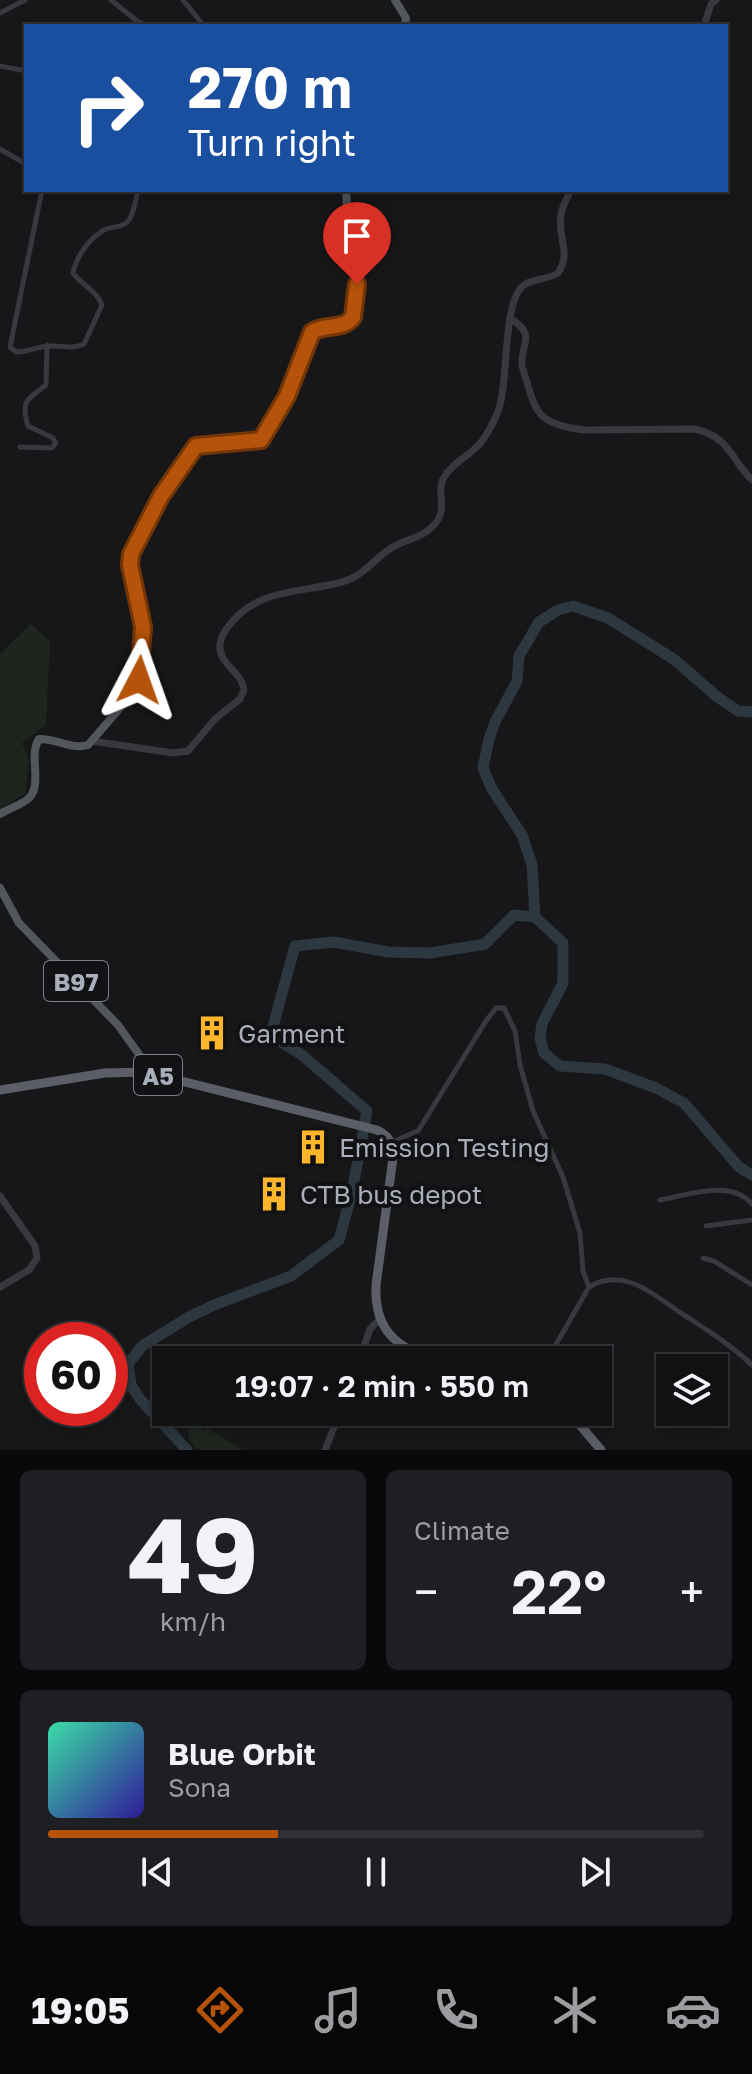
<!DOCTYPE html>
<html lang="en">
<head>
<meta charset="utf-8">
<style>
	body { margin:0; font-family:"Golos Text",sans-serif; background:#1e1f22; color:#f1f3f6; height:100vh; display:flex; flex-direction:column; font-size:30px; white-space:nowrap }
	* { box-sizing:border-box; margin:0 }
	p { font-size:26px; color:#9c9da0 }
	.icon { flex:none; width:44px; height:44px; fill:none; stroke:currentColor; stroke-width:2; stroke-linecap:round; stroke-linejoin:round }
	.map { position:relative; height:1450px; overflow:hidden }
	.drawer { display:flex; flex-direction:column; gap:20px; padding:20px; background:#09090b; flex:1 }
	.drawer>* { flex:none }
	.guide { position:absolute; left:24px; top:24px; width:704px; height:168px; border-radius:0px; box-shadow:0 4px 12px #0003,0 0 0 2px #303134; background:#1a4fa0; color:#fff; overflow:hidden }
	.fabs { position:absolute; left:656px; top:1354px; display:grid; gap:16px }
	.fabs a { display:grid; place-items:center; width:72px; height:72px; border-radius:0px; background:#111114; box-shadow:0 4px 12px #0003,0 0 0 2px #303134; font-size:40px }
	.speed { position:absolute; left:24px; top:1322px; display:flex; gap:16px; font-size:40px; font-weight:700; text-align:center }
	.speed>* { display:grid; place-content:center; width:104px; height:104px; border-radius:50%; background:#111114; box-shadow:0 4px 12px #0003,0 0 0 2px #303134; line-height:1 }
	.speed .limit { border:12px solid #d22; background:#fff; color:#111 }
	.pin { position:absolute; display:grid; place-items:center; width:68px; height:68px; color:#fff; margin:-82px -34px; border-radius:50% 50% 50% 0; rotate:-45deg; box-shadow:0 0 8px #0007 }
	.pin .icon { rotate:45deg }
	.me { position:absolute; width:88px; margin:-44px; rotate:4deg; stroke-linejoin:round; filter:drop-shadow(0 0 6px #0008) }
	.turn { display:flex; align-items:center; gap:28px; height:168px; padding:0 32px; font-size:36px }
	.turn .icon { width:104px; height:104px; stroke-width:2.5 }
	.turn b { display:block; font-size:56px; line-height:68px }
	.big { font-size:60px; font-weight:600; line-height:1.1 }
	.drawer .card { flex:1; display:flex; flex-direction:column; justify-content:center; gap:12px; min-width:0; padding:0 28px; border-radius:12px; background:#1e1f22 }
	.drawer .dial { align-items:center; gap:0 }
	.dial b { font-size:104px; line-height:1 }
	.song { display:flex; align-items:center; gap:24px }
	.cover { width:96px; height:96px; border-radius:12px; background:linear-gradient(135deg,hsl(160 70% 55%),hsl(250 70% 35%)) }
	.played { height:8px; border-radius:4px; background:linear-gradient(90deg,#b45309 35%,#303134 35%) }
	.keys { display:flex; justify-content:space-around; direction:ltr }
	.heat { display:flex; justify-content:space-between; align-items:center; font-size:44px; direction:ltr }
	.drawer .tiles { flex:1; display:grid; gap:20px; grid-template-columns:1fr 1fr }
	.card:last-child { grid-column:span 2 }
	.trip { position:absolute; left:152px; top:1346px; width:460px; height:80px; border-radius:0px; background:#111114; box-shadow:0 4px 12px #0003,0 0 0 2px #303134; font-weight:600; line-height:80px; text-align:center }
	.dock { display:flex; height:128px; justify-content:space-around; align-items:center; background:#070708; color:#9c9da0 }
	.dock .icon { width:56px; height:56px }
	.dock .selected { color:#b45309 }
	.dock b { font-size:36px; color:#f1f3f6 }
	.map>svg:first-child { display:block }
	.green { fill:#1d251e }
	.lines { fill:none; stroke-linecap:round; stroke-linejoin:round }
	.river { stroke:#2c373f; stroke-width:11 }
	.minor { stroke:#38393f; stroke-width:5 }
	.tertiary { stroke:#38393f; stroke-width:7 }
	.primary { stroke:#54565e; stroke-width:8 }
	.trunk { stroke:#5c5e67; stroke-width:9 }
	.route-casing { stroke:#753606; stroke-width:20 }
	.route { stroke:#b45309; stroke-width:14 }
	.labels { text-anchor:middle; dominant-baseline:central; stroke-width:8; stroke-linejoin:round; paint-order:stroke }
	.shield { fill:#121215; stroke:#7b7f88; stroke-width:2 }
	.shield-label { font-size:24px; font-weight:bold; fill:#a8aeba }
	.poi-label { font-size:26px; fill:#a8aeba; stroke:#121215; text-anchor:start }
</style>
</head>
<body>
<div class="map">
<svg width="752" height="1450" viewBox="0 0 752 1450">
	<rect width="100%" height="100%" fill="#17171a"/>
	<path class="green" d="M 31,624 L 50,642 L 46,725 L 22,743 L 29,761 L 25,794 L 0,808 L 0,654 Z
		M 193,1424 L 204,1431 L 207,1428 L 243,1450 L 198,1450 L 189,1440 L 188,1430 Z"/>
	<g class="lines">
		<path class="river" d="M 535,917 L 532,865 L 522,835 L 492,789 L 483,768 L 489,739 L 495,722 L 517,681 L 519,656 L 539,622 L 558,610 L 573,606 L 608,618 L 675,660 L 716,696 L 738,711 L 752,712
			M 187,1450 L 140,1399 L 131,1385 L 128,1364 L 142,1346 L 189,1317 L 214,1305 L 291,1276 L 339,1240 L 352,1192 L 367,1111 L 302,1055 L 280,1041 L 272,1030 L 295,946 L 334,942 L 388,952 L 430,953 L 485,944 L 514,915 L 535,917 L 563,943 L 563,983 L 542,1024 L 540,1038 L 544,1053 L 560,1066 L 605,1069 L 656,1088 L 684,1103 L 739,1167 L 752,1175"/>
		<path class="minor" d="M 111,0 L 137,21 L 148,26
			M 183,0 L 204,26
			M 0,13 L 25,0
			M 0,66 L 26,71
			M 0,149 L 26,164
			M 42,190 L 10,347 L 16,352 C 28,352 39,346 50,346 C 63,345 72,350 84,344 L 102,305 C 98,292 81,284 73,273 C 76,257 90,237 106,229 C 114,226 123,228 129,220 C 134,212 136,199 138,190
			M 20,447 L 52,448 L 56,443 L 53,438 L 28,426 C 21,401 26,400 46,385 L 47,345
			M 392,1142 L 418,1131 L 486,1021 L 496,1008 L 504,1008 L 515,1031 L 520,1065 L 533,1111 L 563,1177 L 580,1233 L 583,1271 L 589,1287
			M 660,1200 C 688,1195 731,1179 752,1204
			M 706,1226 L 752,1220
			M 703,1258 L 714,1261 L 752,1285
			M 547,1360 L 589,1287 C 602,1279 617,1278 632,1283 C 647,1288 662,1300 675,1309 C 702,1327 729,1343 752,1365"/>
		<path class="tertiary" d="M 704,26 L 711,4 L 716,0
			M 510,318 C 538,336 520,343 522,366 C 536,410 533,424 585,430 L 695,429 C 730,437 730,458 752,480
			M 92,741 L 173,753 L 188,751 L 215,719 L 240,699 L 244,690 C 242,671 218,665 220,644 C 221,636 226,629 231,623 C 260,588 301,593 342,582 C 364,576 374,559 391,548 C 405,539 423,538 434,525 C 449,508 436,494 443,479 C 451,463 472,455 482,441 C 488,433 493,423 497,414 C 510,386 501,302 524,285 C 533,278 548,280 558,273 C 572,253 557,237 561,215 C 562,206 567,198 571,190
			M 0,1196 L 35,1246 L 37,1258 L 29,1270 L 0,1287
			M 359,1360 L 370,1329 L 380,1319
			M 325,1450 L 340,1412"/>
		<path class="primary" d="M 395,0 L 406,18 L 405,26
			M 0,814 C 9,808 22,805 29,798 C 43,784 28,756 39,739 C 56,738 71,750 88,745 L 134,692 L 139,680 L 143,627 L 130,561 L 133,549 L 161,496 L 196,446 L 261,440 L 287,396 L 312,332 C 325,323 343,331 353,317 L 361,238 L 347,206 L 346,190
			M 0,888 L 19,923 L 118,1025 L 153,1074"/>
		<path class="trunk" d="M 0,1090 L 105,1073 L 145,1072 L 377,1130 C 391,1137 392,1143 393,1158 L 376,1285 C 374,1330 396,1348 436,1360
			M 491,1360 L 529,1353 L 545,1360
			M 569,1412 L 601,1450"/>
	</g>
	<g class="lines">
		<g class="route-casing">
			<path id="route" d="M 139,680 L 143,627 L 130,565 L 131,554 L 161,496 L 196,446 L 261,440 L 287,396 L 312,332 C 325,323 343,331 353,317 L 357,284"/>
		</g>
		<use href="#route" class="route"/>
	</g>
	<defs>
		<g id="building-bare" transform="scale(2.76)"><path d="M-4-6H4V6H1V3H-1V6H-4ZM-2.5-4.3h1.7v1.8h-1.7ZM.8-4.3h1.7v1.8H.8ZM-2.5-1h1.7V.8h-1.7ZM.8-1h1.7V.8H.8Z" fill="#ffb62a" stroke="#121215" stroke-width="2.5" paint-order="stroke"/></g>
	</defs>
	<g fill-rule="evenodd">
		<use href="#building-bare" x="212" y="1033"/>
		<use href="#building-bare" x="313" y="1147"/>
		<use href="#building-bare" x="274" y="1194"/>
	</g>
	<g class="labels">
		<g class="shield">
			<rect x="44" y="961" width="64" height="40" rx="6"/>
			<rect x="134" y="1055" width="48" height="40" rx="6"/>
		</g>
		<g class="shield-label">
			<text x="76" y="981">B97</text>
			<text x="158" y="1075">A5</text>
		</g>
		<g class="poi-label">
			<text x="238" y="1033">Garment</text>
			<text x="339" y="1147">Emission Testing</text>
			<text x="300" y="1194">CTB bus depot</text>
		</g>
	</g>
</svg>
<div class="fabs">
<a><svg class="icon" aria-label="layers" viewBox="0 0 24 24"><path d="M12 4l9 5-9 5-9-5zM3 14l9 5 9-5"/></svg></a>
</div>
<div class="speed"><div class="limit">60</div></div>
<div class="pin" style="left:357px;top:284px;background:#d93025"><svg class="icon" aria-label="arrive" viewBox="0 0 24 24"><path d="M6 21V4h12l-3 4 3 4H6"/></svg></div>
<svg class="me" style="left:139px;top:680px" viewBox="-20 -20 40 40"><path d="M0-17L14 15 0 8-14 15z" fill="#b45309" stroke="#fff" stroke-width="4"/></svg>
<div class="trip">19:07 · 2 min · 550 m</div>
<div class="guide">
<div class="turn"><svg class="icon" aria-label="right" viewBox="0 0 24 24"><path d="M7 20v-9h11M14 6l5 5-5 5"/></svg><div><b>270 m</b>Turn right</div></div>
</div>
</div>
<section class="drawer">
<div class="tiles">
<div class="card dial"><b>49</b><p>km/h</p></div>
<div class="card"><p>Climate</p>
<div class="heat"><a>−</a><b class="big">22°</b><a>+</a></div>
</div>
<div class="card">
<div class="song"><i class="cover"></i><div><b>Blue Orbit</b><p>Sona</p></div></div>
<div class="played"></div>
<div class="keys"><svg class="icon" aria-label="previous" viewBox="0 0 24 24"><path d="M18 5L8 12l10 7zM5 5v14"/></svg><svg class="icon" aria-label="pause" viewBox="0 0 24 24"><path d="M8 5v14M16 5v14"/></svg><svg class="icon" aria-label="next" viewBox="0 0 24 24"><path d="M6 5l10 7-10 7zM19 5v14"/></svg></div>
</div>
</div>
</section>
<nav class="dock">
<b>19:05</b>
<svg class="icon selected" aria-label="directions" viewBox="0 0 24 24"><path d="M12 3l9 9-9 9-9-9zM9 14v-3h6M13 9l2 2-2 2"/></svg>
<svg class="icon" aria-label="music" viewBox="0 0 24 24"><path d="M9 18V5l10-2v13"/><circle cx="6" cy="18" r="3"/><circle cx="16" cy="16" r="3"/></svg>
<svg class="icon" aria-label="phone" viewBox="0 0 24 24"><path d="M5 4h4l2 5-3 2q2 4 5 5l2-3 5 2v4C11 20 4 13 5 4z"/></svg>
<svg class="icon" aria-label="climate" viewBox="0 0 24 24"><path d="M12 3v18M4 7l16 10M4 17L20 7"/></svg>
<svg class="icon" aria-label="car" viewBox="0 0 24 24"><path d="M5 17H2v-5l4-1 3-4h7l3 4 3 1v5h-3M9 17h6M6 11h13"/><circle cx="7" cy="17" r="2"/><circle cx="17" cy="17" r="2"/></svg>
</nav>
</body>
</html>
